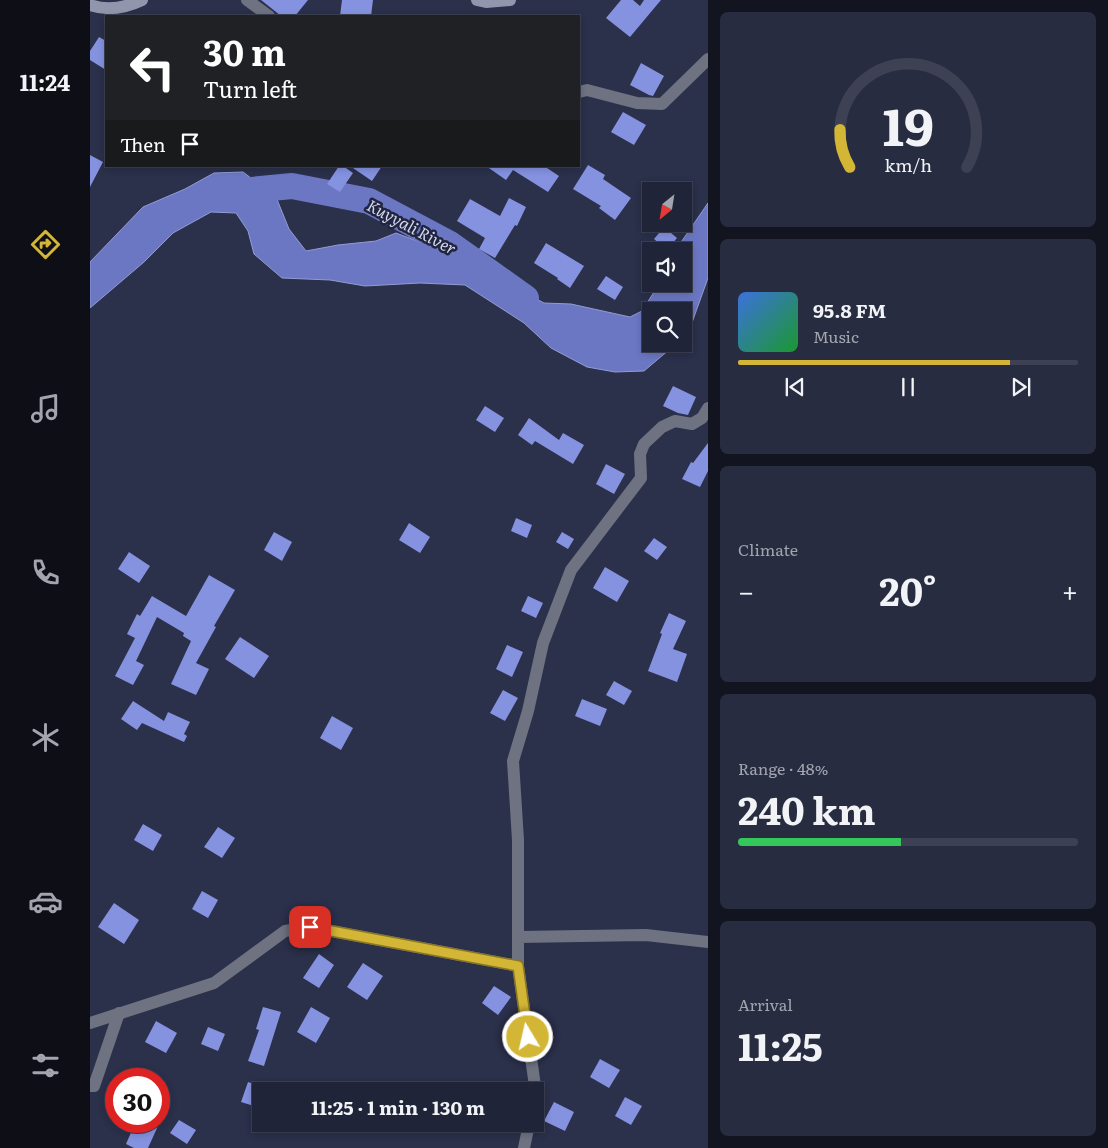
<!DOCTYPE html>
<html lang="en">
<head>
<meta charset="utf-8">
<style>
	body { margin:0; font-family:Literata,serif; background:#282c40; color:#f1f3f6; height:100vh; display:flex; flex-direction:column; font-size:19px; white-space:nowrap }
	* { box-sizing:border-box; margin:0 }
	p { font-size:16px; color:#a2a4ae }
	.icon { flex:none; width:28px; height:28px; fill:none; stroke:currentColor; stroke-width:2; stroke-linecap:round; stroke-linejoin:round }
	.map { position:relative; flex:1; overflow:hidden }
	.panel { display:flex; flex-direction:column; gap:12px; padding:12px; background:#12141f; width:400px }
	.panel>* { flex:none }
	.guide { position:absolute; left:15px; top:15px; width:475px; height:152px; border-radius:0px; box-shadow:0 2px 8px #0003,0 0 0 1px #3d4153; background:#202124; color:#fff; overflow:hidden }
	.needle { width:32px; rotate:210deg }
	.tools { position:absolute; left:552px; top:182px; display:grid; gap:10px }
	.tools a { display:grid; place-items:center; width:50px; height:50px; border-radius:0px; background:#202438; box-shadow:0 2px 8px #0003,0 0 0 1px #3d4153; font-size:25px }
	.speed { position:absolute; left:15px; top:1068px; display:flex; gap:10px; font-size:25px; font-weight:700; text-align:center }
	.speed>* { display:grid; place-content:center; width:65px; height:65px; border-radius:50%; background:#202438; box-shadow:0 2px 8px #0003,0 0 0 1px #3d4153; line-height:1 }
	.speed .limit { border:8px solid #d22; background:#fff; color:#111 }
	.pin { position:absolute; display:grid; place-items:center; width:42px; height:42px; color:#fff; margin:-21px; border-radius:10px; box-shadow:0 2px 8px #0006 }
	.me { position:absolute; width:55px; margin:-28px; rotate:351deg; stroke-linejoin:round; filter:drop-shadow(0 0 4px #0008) }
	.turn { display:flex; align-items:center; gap:18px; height:105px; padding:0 15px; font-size:22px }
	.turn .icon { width:65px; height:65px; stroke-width:2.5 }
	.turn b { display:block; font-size:35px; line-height:42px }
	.then { display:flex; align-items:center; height:48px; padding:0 15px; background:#0003; gap:10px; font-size:19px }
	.big { font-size:38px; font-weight:700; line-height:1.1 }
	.panel .card { flex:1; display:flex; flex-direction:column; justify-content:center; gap:8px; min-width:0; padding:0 18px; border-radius:8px; background:#282c40 }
	.panel .dial { align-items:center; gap:0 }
	.dial svg { height:130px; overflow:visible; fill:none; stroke:#3d4153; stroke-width:7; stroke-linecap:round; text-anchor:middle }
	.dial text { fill:#f1f3f6; stroke:none }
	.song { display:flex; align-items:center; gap:15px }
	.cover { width:60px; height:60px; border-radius:8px; background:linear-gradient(135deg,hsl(220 70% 55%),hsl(130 70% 35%)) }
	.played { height:5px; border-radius:2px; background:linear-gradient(90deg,#d3b635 80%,#3d4153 80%) }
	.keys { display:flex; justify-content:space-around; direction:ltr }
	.heat { display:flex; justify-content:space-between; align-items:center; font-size:28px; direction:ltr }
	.charge { height:8px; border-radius:4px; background:linear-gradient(90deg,#34c759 48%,#3d4153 0) }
	.trip { position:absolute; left:162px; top:1082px; width:292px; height:50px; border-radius:0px; background:#202438; box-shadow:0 2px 8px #0003,0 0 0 1px #3d4153; font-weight:700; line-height:50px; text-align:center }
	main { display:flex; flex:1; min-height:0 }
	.tabs { display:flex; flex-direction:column; width:90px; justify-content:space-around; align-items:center; background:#0d0e16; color:#a2a4ae }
	.tabs .icon { width:35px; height:35px }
	.tabs .current { color:#d3b635 }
	.tabs b { font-size:22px; color:#f1f3f6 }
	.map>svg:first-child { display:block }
	.water { fill:#6b77c3; stroke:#929cd4 }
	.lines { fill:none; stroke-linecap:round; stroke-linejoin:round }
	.river { stroke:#6b77c3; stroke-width:26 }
	.building { fill:#8592e0 }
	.minor { stroke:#6f7280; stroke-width:12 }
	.tertiary { stroke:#6f7280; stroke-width:12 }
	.secondary { stroke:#9196ad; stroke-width:12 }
	.route-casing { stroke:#897622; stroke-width:12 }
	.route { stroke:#d3b635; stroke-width:9 }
	.labels { text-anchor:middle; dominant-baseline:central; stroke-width:5; stroke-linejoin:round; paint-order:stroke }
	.water-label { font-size:16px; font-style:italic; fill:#d4d9ee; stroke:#212540 }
</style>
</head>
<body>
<main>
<nav class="tabs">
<b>11:24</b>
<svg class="icon current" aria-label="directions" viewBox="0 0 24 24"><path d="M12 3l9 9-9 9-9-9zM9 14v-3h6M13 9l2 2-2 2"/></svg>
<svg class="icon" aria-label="music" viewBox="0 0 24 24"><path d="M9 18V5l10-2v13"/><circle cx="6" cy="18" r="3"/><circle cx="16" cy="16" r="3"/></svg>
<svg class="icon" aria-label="phone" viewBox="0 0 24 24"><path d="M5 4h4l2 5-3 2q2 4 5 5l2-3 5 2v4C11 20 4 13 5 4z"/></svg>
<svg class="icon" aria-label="climate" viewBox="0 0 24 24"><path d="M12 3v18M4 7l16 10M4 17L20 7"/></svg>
<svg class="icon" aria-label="car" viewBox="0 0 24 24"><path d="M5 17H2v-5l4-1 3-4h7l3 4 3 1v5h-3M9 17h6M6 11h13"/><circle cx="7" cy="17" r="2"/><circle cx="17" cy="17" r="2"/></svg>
<svg class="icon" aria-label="filters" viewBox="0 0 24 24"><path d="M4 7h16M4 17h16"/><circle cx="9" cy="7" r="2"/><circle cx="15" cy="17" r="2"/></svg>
</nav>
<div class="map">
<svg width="618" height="1148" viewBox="0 0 618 1148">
	<rect width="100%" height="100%" fill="#2b304b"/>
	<path class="water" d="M 153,172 L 186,197 L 199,229 L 216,251 L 248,245 L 286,241 L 306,233 L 362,254 L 454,303 L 481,304 L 540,317 L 552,311 L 569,284 L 594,284 L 594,251 L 585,251 L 618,203 L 618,278 L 599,331 L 594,336 L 594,311 L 561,311 L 561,344 L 586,344 L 554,371 L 525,372 L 497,367 L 461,348 L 434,323 L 375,285 L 330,283 L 275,286 L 240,280 L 192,278 L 164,254 L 158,231 L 146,213 L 121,212 L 83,233 L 54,262 L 0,308 L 0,262 L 53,207 L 95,189 L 124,173 Z"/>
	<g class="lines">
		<path class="river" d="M 140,192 L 202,186 L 279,201 L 360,244 L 436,298"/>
	</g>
	<path class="building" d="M 171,0 L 218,0 L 205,16 L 191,16 Z
		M 252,0 L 283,0 L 281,16 L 250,16 Z
		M 531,0 L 543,0 L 550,6 L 554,0 L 571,0 L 540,37 L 516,18 Z
		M 9,37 L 16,41 L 16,70 L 0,60 L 0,51 Z
		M 551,63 L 574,76 L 563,96 L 559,95 L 540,85 Z
		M 533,112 L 556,125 L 544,145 L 521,132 Z
		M 0,155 L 13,162 L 0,187 Z
		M 498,165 L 515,175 L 513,179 L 541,198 L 525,220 L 509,208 L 511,206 L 483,189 Z
		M 249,166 L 253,166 L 263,173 L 250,192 L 237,184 Z
		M 260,166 L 292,166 L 282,181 Z
		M 396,166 L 454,166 L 469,176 L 458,192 L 423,170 L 416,180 Z
		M 419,198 L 436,207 L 427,226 L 425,225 L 405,258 L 389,249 L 395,238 L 367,221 L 380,199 L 410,216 Z
		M 574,227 L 587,238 L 577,250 L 564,239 Z
		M 456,243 L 494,266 L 480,288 L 467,279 L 468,278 L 444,263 Z
		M 516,276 L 533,287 L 525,300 L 507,289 Z
		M 583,386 L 606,397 L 598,415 L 588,413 L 573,406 Z
		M 395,406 L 414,418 L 405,432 L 386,420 Z
		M 439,418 L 469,440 L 473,433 L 494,445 L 483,464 L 445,441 L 442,445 L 428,435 Z
		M 618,443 L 618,471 L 610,487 L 592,479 L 601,462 L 603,463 Z
		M 516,464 L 535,474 L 524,494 L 506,484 Z
		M 426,518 L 442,525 L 437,538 L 421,531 Z
		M 319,523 L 340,537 L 330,553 L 309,540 Z
		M 184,532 L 202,542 L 192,561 L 174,550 Z
		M 472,532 L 484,539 L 478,549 L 466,542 Z
		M 564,538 L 577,547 L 567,560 L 554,551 Z
		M 39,552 L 60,566 L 49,583 L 28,569 Z
		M 515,567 L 539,581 L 527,602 L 503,588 Z
		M 119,575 L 145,590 L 124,626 L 126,627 L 106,663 L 119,669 L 106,695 L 81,684 L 101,641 L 93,636 L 94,633 L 67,617 L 46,661 L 54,665 L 43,685 L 25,676 L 45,638 L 37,634 L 47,614 L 50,616 L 62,596 L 96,616 Z
		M 438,596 L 453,603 L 446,618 L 431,611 Z
		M 579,613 L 596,621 L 583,649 L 597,654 L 587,682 L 558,671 L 572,634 L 570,633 Z
		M 150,637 L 179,656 L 164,678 L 135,659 Z
		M 417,645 L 433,652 L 422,677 L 406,669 Z
		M 524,681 L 542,691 L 534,705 L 516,695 Z
		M 413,690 L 428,698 L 415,721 L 400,713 Z
		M 492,699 L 517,709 L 510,726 L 485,716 Z
		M 43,701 L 74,721 L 78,712 L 100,722 L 94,734 L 97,736 L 94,742 L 52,723 L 47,730 L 31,719 Z
		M 242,716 L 263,728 L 251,750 L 230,738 Z
		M 53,824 L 72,835 L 63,851 L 44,840 Z
		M 128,827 L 145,838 L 132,858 L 114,847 Z
		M 112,891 L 128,900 L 118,918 L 102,909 Z
		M 24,903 L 49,920 L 34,944 L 8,927 Z
		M 229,954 L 244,965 L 229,988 L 213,978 Z
		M 273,963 L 293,976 L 277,1000 L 257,987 Z
		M 404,986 L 421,997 L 408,1015 L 392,1003 Z
		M 173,1007 L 191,1012 L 174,1066 L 158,1061 L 169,1030 L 166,1029 Z
		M 221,1007 L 240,1018 L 226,1043 L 207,1032 Z
		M 66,1021 L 87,1033 L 76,1053 L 55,1042 Z
		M 118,1027 L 135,1034 L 128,1051 L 111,1044 Z
		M 510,1059 L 530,1070 L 519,1088 L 500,1077 Z
		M 158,1082 L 170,1086 L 164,1106 L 151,1102 Z
		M 535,1097 L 552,1106 L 541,1125 L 525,1116 Z
		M 464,1102 L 484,1112 L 475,1131 L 454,1121 Z
		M 89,1120 L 106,1130 L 97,1144 L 80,1133 Z
		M 46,1121 L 58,1121 L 68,1126 L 58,1148 L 44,1148 L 36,1144 Z"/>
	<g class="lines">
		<path class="minor" d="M 157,0 L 179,16
			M 489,92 L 497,90 L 547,103 L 572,104 L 618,59
			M 428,937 L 428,840 L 423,761 L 438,711 L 453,643 L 481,570 L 551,478 L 550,454 L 554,444 L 572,427 L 585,421 L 602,424 L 612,418 L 618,408
			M 0,1086 L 4,1086 L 29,1013
			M 446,1093 L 428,966 L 428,937 L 556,935 L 618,942
			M 434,1148 L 439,1124"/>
		<path class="tertiary" d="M 0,1023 L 124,983 L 195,931 L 220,927 L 428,966"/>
		<path class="secondary" d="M 387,0 L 396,2 L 420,0
			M 0,5 C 17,11 35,8 52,0"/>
	</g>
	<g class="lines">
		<g class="route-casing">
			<path id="route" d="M 220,927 L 428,966 L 438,1037"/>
		</g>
		<use href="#route" class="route"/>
	</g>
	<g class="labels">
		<g class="water-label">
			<text transform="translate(322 226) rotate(28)">Kuyyali River</text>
		</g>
	</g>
</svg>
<div class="tools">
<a><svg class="needle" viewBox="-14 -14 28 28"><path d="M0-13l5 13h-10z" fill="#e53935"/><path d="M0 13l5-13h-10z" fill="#a2a4ae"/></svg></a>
<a><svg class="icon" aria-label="sound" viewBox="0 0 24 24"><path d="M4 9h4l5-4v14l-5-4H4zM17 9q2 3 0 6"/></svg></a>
<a><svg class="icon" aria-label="search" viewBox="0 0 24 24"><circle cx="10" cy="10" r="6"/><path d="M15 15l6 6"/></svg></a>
</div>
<div class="speed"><div class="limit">30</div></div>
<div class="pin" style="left:220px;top:927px;background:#d93025"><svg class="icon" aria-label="arrive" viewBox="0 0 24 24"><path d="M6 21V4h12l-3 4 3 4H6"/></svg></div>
<svg class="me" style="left:438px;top:1037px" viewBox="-20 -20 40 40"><circle r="17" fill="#d3b635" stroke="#fff" stroke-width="3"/><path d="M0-11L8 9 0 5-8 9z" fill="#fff"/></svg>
<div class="trip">11:25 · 1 min · 130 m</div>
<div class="guide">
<div class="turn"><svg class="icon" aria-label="left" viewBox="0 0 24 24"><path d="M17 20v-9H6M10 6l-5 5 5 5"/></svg><div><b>30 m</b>Turn left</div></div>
<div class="then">Then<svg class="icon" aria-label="arrive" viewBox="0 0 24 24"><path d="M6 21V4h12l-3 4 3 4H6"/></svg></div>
</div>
</div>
<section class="panel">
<div class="card dial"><svg viewBox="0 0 100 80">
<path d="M14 69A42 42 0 1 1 86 69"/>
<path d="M14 69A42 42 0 0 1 8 46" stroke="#d3b635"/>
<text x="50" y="56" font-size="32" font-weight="700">19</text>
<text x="50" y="72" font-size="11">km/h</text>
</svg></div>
<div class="card">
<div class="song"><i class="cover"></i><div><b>95.8 FM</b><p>Music</p></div></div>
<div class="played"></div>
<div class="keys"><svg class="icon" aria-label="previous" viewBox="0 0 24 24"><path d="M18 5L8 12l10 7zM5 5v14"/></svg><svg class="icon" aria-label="pause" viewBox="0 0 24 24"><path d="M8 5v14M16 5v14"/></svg><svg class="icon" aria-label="next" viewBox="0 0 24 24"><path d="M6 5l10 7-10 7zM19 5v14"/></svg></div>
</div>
<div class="card"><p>Climate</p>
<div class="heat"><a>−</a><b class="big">20°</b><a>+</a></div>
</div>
<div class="card"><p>Range · 48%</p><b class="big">240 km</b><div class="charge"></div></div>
<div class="card"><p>Arrival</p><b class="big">11:25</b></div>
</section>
</main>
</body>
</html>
